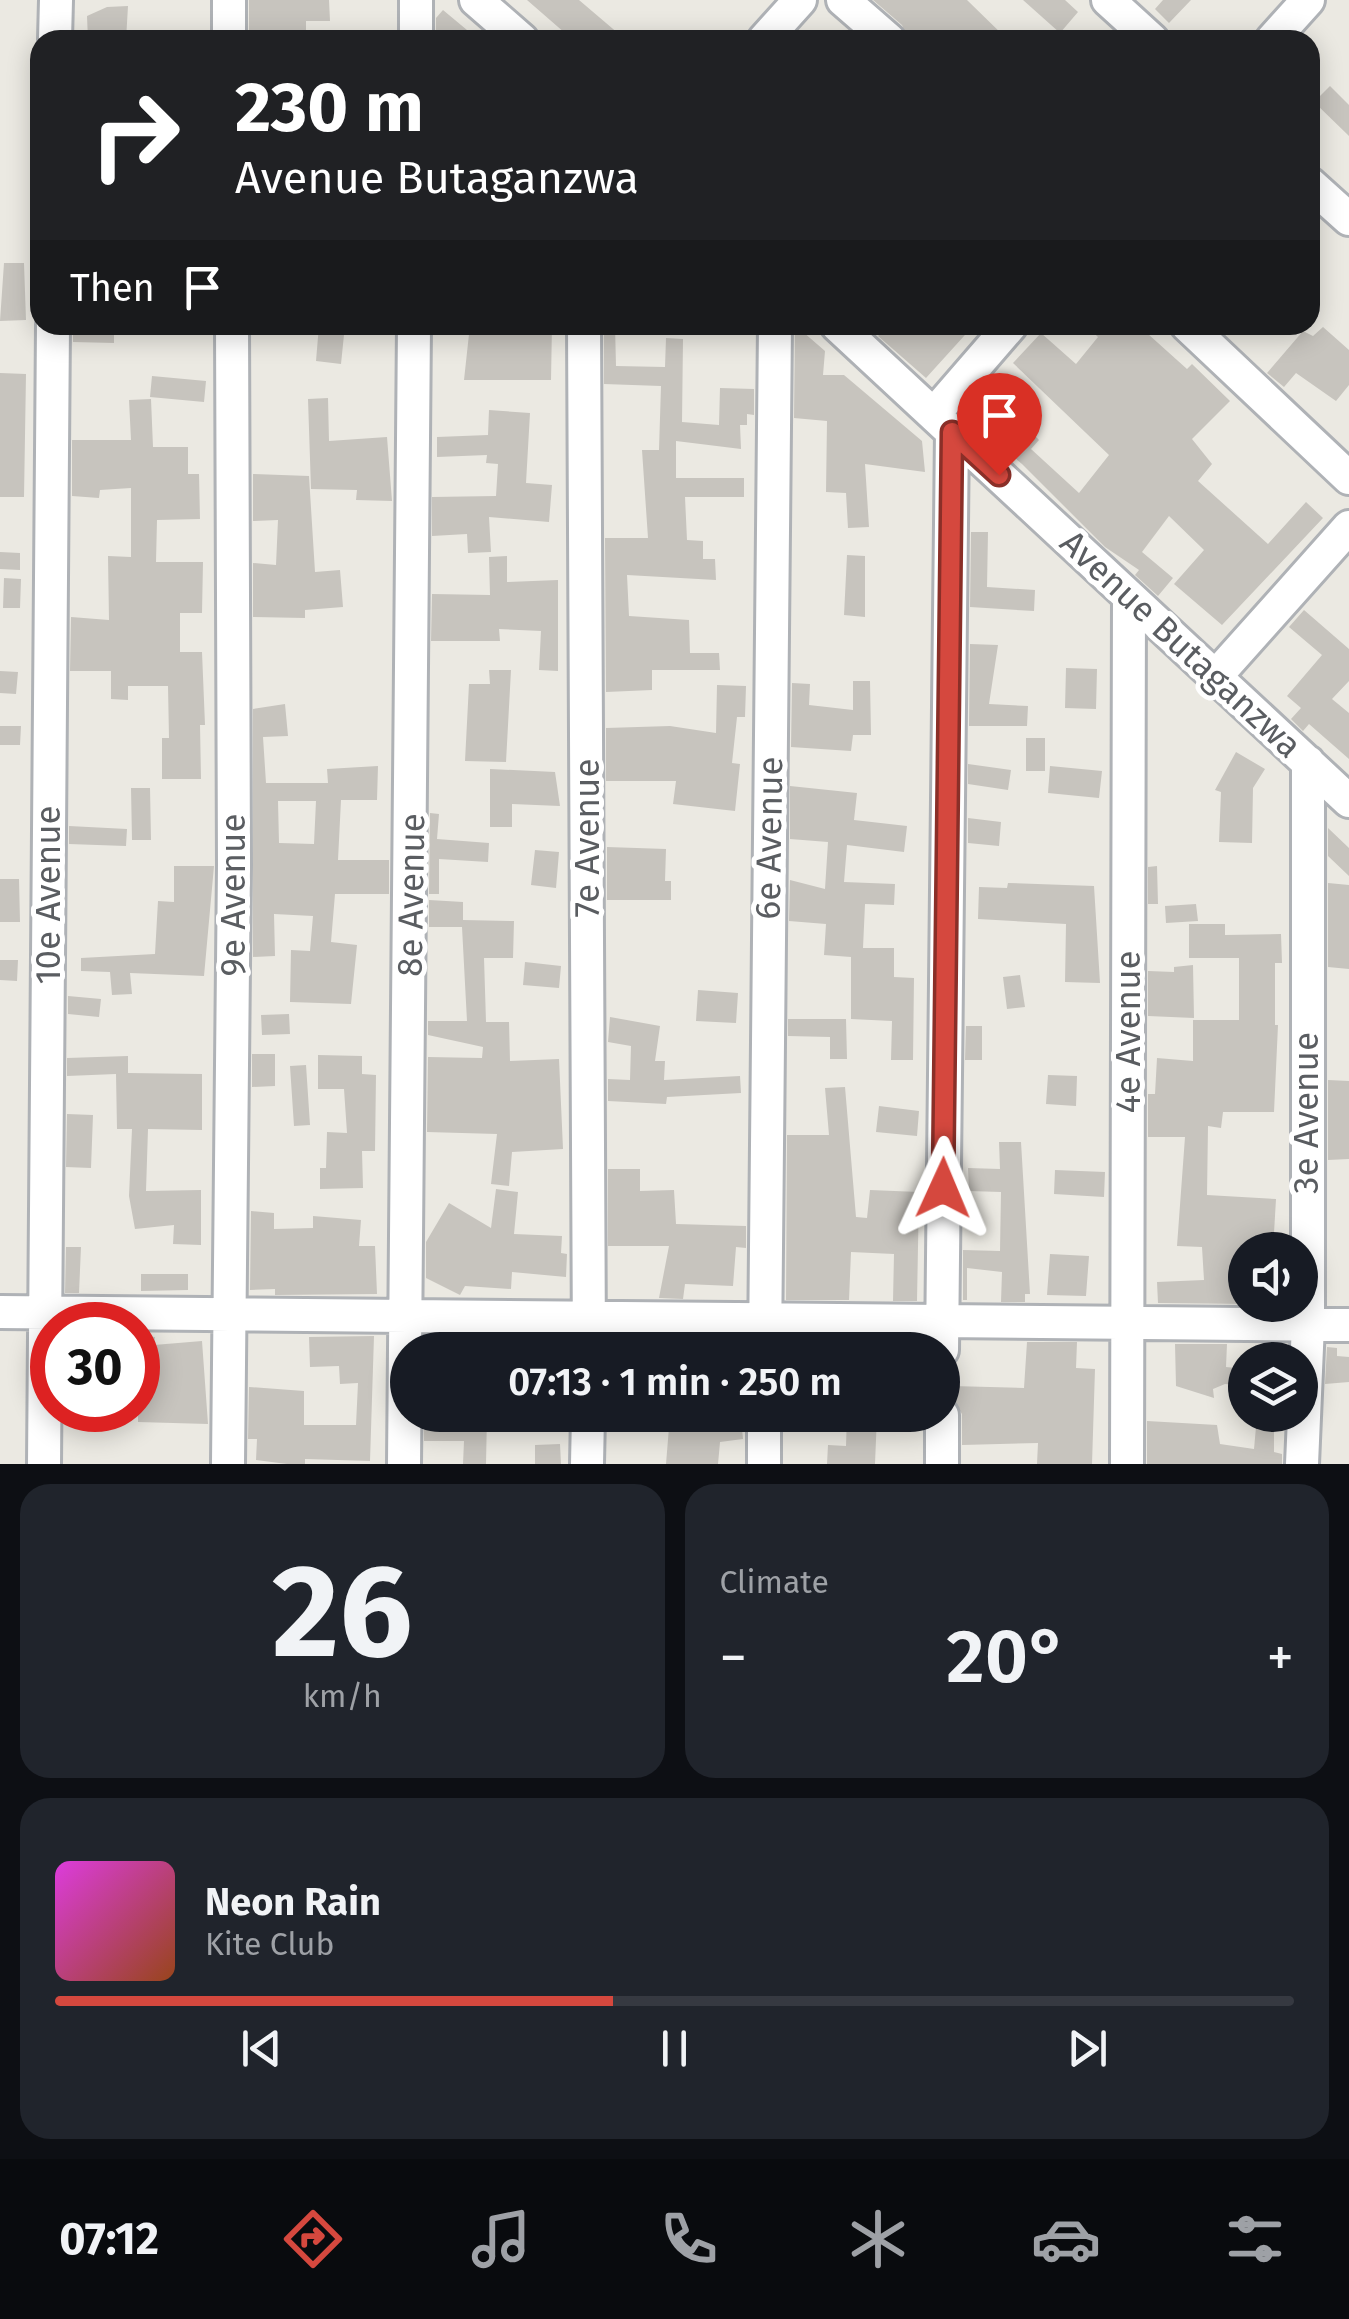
<!DOCTYPE html>
<html lang="en">
<head>
<meta charset="utf-8">
<style>
	body { margin:0; font-family:"Fira Sans",sans-serif; background:#20242c; color:#f1f3f6; height:100vh; display:flex; flex-direction:column; font-size:38px; white-space:nowrap }
	* { box-sizing:border-box; margin:0 }
	p { font-size:32px; color:#9ea1a6 }
	.icon { flex:none; width:55px; height:55px; fill:none; stroke:currentColor; stroke-width:2; stroke-linecap:round; stroke-linejoin:round }
	.map { position:relative; height:1464px; overflow:hidden }
	.panel { display:flex; flex-direction:column; gap:20px; padding:20px; background:#0d0f14; flex:1 }
	.panel>* { flex:none }
	.hud { position:absolute; left:30px; top:30px; width:1290px; height:305px; border-radius:30px; box-shadow:0 5px 25px #0003; background:#202124; color:#fff; overflow:hidden }
	.tools { position:absolute; left:1228px; top:1232px; display:grid; gap:20px }
	.tools a { display:grid; place-items:center; width:90px; height:90px; border-radius:50%; background:#171b24; box-shadow:0 5px 25px #0003; font-size:50px }
	.speed { position:absolute; left:30px; top:1302px; display:flex; gap:20px; font-size:50px; font-weight:700; text-align:center }
	.speed>* { display:grid; place-content:center; width:130px; height:130px; border-radius:50%; background:#171b24; box-shadow:0 5px 25px #0003; line-height:1 }
	.speed .limit { border:15px solid #d22; background:#fff; color:#111 }
	.pin { position:absolute; display:grid; place-items:center; width:85px; height:85px; color:#fff; margin:-102px -42px; border-radius:50% 50% 50% 0; rotate:-45deg; box-shadow:0 0 10px #0007 }
	.pin .icon { rotate:45deg }
	.me { position:absolute; width:110px; margin:-55px; rotate:1deg; stroke-linejoin:round; filter:drop-shadow(0 0 8px #0008) }
	.turn { display:flex; align-items:center; gap:35px; height:210px; padding:0 40px; font-size:45px }
	.turn .icon { width:130px; height:130px; stroke-width:2.5 }
	.turn b { display:block; font-size:70px; line-height:85px }
	.then { display:flex; align-items:center; height:95px; padding:0 40px; background:#0003; gap:20px; font-size:38px }
	.big { font-size:75px; font-weight:600; line-height:1.1 }
	.panel .widget { flex:1; display:flex; flex-direction:column; justify-content:center; gap:15px; min-width:0; padding:0 35px; border-radius:30px; background:#20242c }
	.panel .dial { align-items:center; gap:0 }
	.dial b { font-size:130px; line-height:1 }
	.song { display:flex; align-items:center; gap:30px }
	.cover { width:120px; height:120px; border-radius:15px; background:linear-gradient(135deg,hsl(300 70% 55%),hsl(20 70% 35%)) }
	.played { height:10px; border-radius:5px; background:linear-gradient(90deg,#d5483e 45%,#363941 45%) }
	.keys { display:flex; justify-content:space-around; direction:ltr }
	.heat { display:flex; justify-content:space-between; align-items:center; font-size:55px; direction:ltr }
	.panel .tiles { flex:1; display:grid; gap:20px; grid-template-columns:1fr 1fr }
	.widget:last-child { grid-column:span 2 }
	.trip { position:absolute; left:390px; top:1332px; width:570px; height:100px; border-radius:50px; background:#171b24; box-shadow:0 5px 25px #0003; font-weight:600; line-height:100px; text-align:center }
	.dock { display:flex; height:160px; justify-content:space-around; align-items:center; background:#090b0e; color:#9ea1a6 }
	.dock .icon { width:70px; height:70px }
	.dock .current { color:#d5483e }
	.dock b { font-size:45px; color:#f1f3f6 }
	.map>svg:first-child { display:block }
	.building { fill:#c7c4be; fill-rule:evenodd }
	.lines { fill:none; stroke-linecap:round; stroke-linejoin:round }
	.minor-casing { stroke:#afb2b6; stroke-width:38 }
	.minor { stroke:#fff; stroke-width:32 }
	.route-casing { stroke:#8a2f28; stroke-width:25 }
	.route { stroke:#d5483e; stroke-width:18 }
	.labels { text-anchor:middle; dominant-baseline:central; stroke-width:10; stroke-linejoin:round; paint-order:stroke }
	.street-label { font-size:35px; fill:#5a5d61; stroke:#fff }
</style>
</head>
<body>
<div class="map">
<svg width="1349" height="1464" viewBox="0 0 1349 1464">
	<rect width="100%" height="100%" fill="#ebe9e2"/>
	<path class="building" d="M 249,0 L 329,0 L 330,21 L 306,21 L 306,40 L 249,40 Z
		M 527,0 L 579,0 L 626,40 L 573,40 Z
		M 873,0 L 967,0 L 1008,40 L 908,40 L 902,25 Z
		M 1023,0 L 1065,0 L 1078,12 L 1060,33 Z
		M 1163,0 L 1191,0 L 1169,23 L 1155,9 Z
		M 128,6 L 126,40 L 88,40 L 87,16 L 107,7 Z
		M 443,10 L 479,40 L 436,40 L 436,18 Z
		M 1330,86 L 1349,105 L 1349,136 L 1314,102 Z
		M 4,263 L 24,263 L 26,320 L 0,321 Z
		M 73,325 L 114,325 L 114,343 L 73,342 Z
		M 319,325 L 345,325 L 341,364 L 316,361 Z
		M 470,325 L 552,325 L 551,380 L 464,380 Z
		M 604,325 L 615,325 L 616,366 L 665,367 L 666,338 L 683,339 L 682,422 L 719,425 L 720,388 L 754,389 L 754,415 L 747,414 L 747,425 L 740,425 L 741,449 L 676,441 L 676,478 L 744,478 L 744,497 L 685,497 L 687,540 L 703,541 L 703,559 L 715,559 L 716,580 L 627,575 L 629,616 L 689,620 L 690,653 L 719,653 L 720,670 L 652,670 L 652,690 L 606,692 L 605,538 L 648,538 L 642,450 L 659,450 L 661,386 L 604,384 Z
		M 795,325 L 825,351 L 823,375 L 844,375 L 922,441 L 925,472 L 865,464 L 869,527 L 848,528 L 846,493 L 826,492 L 827,421 L 794,418 Z
		M 889,325 L 974,325 L 926,378 L 878,336 Z
		M 1085,325 L 1138,325 L 1187,369 L 1192,364 L 1230,401 L 1192,439 L 1212,464 L 1198,481 L 1268,544 L 1306,502 L 1323,518 L 1222,625 L 1174,584 L 1204,550 L 1169,516 L 1142,552 L 1173,578 L 1158,596 L 1135,575 L 1139,570 L 1105,547 L 1022,464 L 963,414 L 988,388 L 1039,440 L 1031,449 L 1079,493 L 1109,455 L 1013,363 L 1041,333 L 1076,364 L 1098,337 Z
		M 1323,327 L 1349,350 L 1349,385 L 1336,401 L 1296,373 L 1284,387 L 1267,373 L 1303,331 L 1313,336 Z
		M 0,373 L 26,374 L 24,497 L 0,497 Z
		M 152,376 L 206,381 L 204,402 L 150,397 Z
		M 328,398 L 329,441 L 387,437 L 392,501 L 356,500 L 357,490 L 311,489 L 308,399 Z
		M 151,399 L 153,447 L 188,447 L 188,474 L 199,474 L 200,519 L 157,520 L 156,562 L 203,562 L 202,613 L 180,613 L 180,652 L 202,652 L 205,725 L 200,725 L 201,779 L 162,779 L 162,738 L 169,738 L 168,686 L 128,686 L 128,700 L 111,699 L 111,671 L 70,671 L 71,617 L 109,620 L 108,556 L 131,557 L 131,488 L 100,490 L 99,498 L 72,496 L 72,440 L 131,440 L 129,400 Z
		M 489,410 L 530,413 L 526,483 L 552,485 L 549,522 L 489,517 L 491,552 L 468,553 L 467,534 L 432,536 L 432,497 L 496,496 L 498,464 L 486,463 L 487,455 L 437,457 L 437,437 L 488,435 Z
		M 253,474 L 309,476 L 315,572 L 340,570 L 343,607 L 305,610 L 305,618 L 253,617 L 253,563 L 276,565 L 278,520 L 253,521 Z
		M 971,532 L 988,532 L 987,587 L 1035,590 L 1034,611 L 970,607 Z
		M 0,552 L 20,553 L 20,570 L 0,569 Z
		M 847,555 L 865,556 L 865,617 L 844,615 Z
		M 507,556 L 507,582 L 558,580 L 558,671 L 539,670 L 541,631 L 499,629 L 500,641 L 431,641 L 432,594 L 490,595 L 489,557 Z
		M 4,578 L 21,579 L 20,608 L 3,608 Z
		M 1304,610 L 1349,649 L 1349,681 L 1332,699 L 1349,713 L 1349,759 L 1309,724 L 1303,731 L 1291,719 L 1301,708 L 1287,696 L 1322,655 L 1289,627 Z
		M 970,644 L 998,645 L 989,704 L 1028,706 L 1027,726 L 969,726 Z
		M 1066,668 L 1097,669 L 1096,709 L 1065,708 Z
		M 489,670 L 511,670 L 506,762 L 465,761 L 469,684 L 490,684 Z
		M 0,671 L 18,672 L 16,694 L 0,693 Z
		M 853,681 L 870,681 L 871,735 L 853,735 L 851,751 L 791,747 L 792,683 L 810,684 L 809,705 L 853,710 Z
		M 717,685 L 746,686 L 745,717 L 737,717 L 732,763 L 740,764 L 735,811 L 673,804 L 676,781 L 606,781 L 606,728 L 670,726 L 716,733 Z
		M 285,704 L 288,736 L 263,737 L 266,783 L 328,783 L 327,769 L 378,766 L 377,800 L 341,800 L 338,860 L 389,860 L 389,894 L 335,894 L 331,942 L 357,945 L 351,1004 L 290,1002 L 291,950 L 310,951 L 313,916 L 274,914 L 275,956 L 253,957 L 253,709 ZM 278,801 L 316,801 L 314,844 L 279,843 Z
		M 0,726 L 21,726 L 20,745 L 0,745 Z
		M 1026,738 L 1045,738 L 1045,771 L 1026,771 Z
		M 1236,752 L 1265,769 L 1253,788 L 1252,843 L 1219,842 L 1221,792 L 1215,790 Z
		M 968,764 L 1011,770 L 1008,790 L 968,784 Z
		M 1050,766 L 1102,771 L 1099,798 L 1048,793 Z
		M 490,769 L 555,772 L 560,806 L 512,804 L 512,827 L 490,827 Z
		M 790,786 L 857,793 L 854,820 L 907,826 L 904,852 L 847,845 L 844,882 L 895,884 L 894,905 L 865,904 L 863,948 L 894,948 L 894,977 L 914,978 L 913,1060 L 891,1060 L 892,1021 L 851,1019 L 851,957 L 824,955 L 826,924 L 789,921 L 790,880 L 825,889 L 828,842 L 790,839 Z
		M 131,788 L 150,788 L 151,840 L 132,840 Z
		M 430,813 L 439,814 L 437,839 L 489,843 L 488,862 L 439,859 L 439,894 L 429,894 Z
		M 968,818 L 1001,822 L 999,846 L 968,843 Z
		M 69,826 L 127,829 L 126,846 L 69,844 Z
		M 1328,828 L 1349,848 L 1349,876 L 1328,856 Z
		M 607,847 L 666,849 L 665,881 L 671,881 L 671,900 L 607,900 Z
		M 535,850 L 559,852 L 556,888 L 531,885 Z
		M 174,866 L 214,866 L 204,976 L 130,973 L 132,994 L 112,995 L 110,972 L 81,971 L 81,958 L 155,954 L 158,901 L 174,902 Z
		M 1157,866 L 1158,904 L 1148,904 L 1148,867 Z
		M 0,879 L 19,879 L 20,922 L 0,922 Z
		M 1008,883 L 1094,886 L 1100,983 L 1065,982 L 1066,924 L 978,919 L 979,887 L 1007,888 Z
		M 1328,883 L 1349,885 L 1349,969 L 1328,967 Z
		M 429,900 L 463,902 L 463,920 L 514,921 L 513,958 L 484,958 L 486,1022 L 509,1022 L 510,1061 L 559,1059 L 563,1149 L 512,1152 L 509,1186 L 491,1184 L 497,1134 L 427,1132 L 428,1057 L 482,1058 L 483,1047 L 428,1035 L 428,1021 L 467,1021 L 462,927 L 429,927 Z
		M 1196,904 L 1198,921 L 1166,923 L 1165,906 Z
		M 1189,924 L 1225,924 L 1225,935 L 1281,934 L 1282,963 L 1275,963 L 1275,1025 L 1278,1025 L 1274,1112 L 1223,1112 L 1221,1128 L 1208,1126 L 1207,1195 L 1276,1199 L 1273,1250 L 1245,1250 L 1245,1304 L 1158,1303 L 1157,1282 L 1204,1280 L 1202,1247 L 1177,1246 L 1185,1137 L 1148,1137 L 1148,1094 L 1155,1094 L 1157,1058 L 1193,1061 L 1193,1020 L 1239,1020 L 1239,958 L 1189,958 Z
		M 0,960 L 18,960 L 17,981 L 0,980 Z
		M 525,962 L 561,966 L 559,988 L 523,985 Z
		M 1193,965 L 1194,1018 L 1148,1016 L 1148,971 L 1174,972 L 1174,967 Z
		M 1020,975 L 1025,1007 L 1007,1009 L 1003,977 Z
		M 698,990 L 738,993 L 736,1023 L 696,1021 Z
		M 68,996 L 101,999 L 99,1017 L 68,1014 Z
		M 289,1014 L 290,1034 L 262,1035 L 261,1015 Z
		M 610,1017 L 660,1026 L 655,1061 L 665,1061 L 664,1080 L 740,1076 L 741,1093 L 667,1097 L 666,1104 L 608,1101 L 608,1079 L 630,1080 L 631,1046 L 608,1042 Z
		M 788,1019 L 846,1019 L 847,1059 L 830,1059 L 830,1037 L 788,1036 Z
		M 966,1026 L 982,1026 L 982,1060 L 965,1060 Z
		M 252,1054 L 275,1054 L 275,1086 L 252,1087 Z
		M 318,1055 L 362,1056 L 362,1074 L 376,1075 L 375,1151 L 362,1151 L 363,1188 L 320,1189 L 320,1168 L 326,1168 L 327,1132 L 347,1133 L 344,1089 L 318,1089 Z
		M 128,1056 L 128,1073 L 202,1074 L 202,1130 L 148,1129 L 146,1191 L 201,1190 L 201,1245 L 173,1244 L 174,1225 L 135,1229 L 129,1196 L 132,1129 L 117,1129 L 116,1074 L 67,1076 L 67,1058 Z
		M 306,1065 L 310,1125 L 294,1126 L 290,1066 Z
		M 1048,1075 L 1077,1076 L 1076,1106 L 1046,1104 Z
		M 1328,1080 L 1349,1081 L 1349,1159 L 1328,1160 Z
		M 845,1087 L 856,1217 L 867,1218 L 870,1190 L 919,1192 L 917,1301 L 893,1301 L 894,1254 L 851,1252 L 849,1300 L 786,1300 L 787,1135 L 829,1135 L 825,1088 Z
		M 879,1106 L 919,1111 L 917,1136 L 876,1132 Z
		M 67,1114 L 93,1115 L 91,1168 L 66,1167 Z
		M 999,1142 L 1021,1142 L 1030,1294 L 1025,1294 L 1025,1302 L 1001,1302 L 1002,1272 L 967,1268 L 967,1300 L 963,1300 L 963,1250 L 1000,1251 L 1001,1192 L 969,1191 L 968,1168 L 1000,1169 Z
		M 608,1169 L 640,1169 L 640,1191 L 674,1190 L 676,1224 L 746,1226 L 746,1248 L 736,1247 L 733,1286 L 685,1284 L 683,1299 L 659,1298 L 669,1246 L 608,1246 Z
		M 1055,1170 L 1105,1172 L 1104,1197 L 1054,1194 Z
		M 496,1189 L 518,1192 L 514,1234 L 562,1236 L 561,1253 L 567,1254 L 566,1277 L 512,1272 L 511,1289 L 465,1286 L 460,1295 L 426,1278 L 426,1242 L 449,1203 L 491,1228 Z
		M 251,1211 L 274,1213 L 274,1229 L 313,1228 L 313,1216 L 361,1220 L 359,1246 L 375,1246 L 377,1294 L 275,1295 L 275,1289 L 250,1290 Z
		M 66,1247 L 81,1247 L 79,1293 L 65,1293 Z
		M 1050,1254 L 1089,1256 L 1086,1296 L 1047,1295 Z
		M 141,1274 L 188,1274 L 188,1290 L 141,1291 Z
		M 138,1336 L 155,1337 L 154,1345 L 202,1341 L 208,1424 L 138,1422 Z
		M 374,1336 L 370,1461 L 305,1459 L 305,1464 L 287,1464 L 256,1460 L 257,1439 L 248,1439 L 249,1387 L 304,1391 L 304,1425 L 356,1425 L 358,1383 L 340,1384 L 339,1366 L 310,1367 L 309,1337 Z
		M 1027,1342 L 1077,1342 L 1076,1368 L 1095,1369 L 1092,1464 L 1037,1464 L 1038,1443 L 962,1445 L 962,1414 L 951,1397 L 952,1386 L 1024,1388 Z
		M 1175,1344 L 1227,1344 L 1226,1367 L 1245,1369 L 1245,1386 L 1225,1384 L 1213,1389 L 1214,1398 L 1176,1386 Z
		M 1327,1347 L 1337,1348 L 1337,1356 L 1349,1357 L 1349,1382 L 1325,1384 Z
		M 424,1415 L 487,1415 L 486,1464 L 463,1464 L 464,1441 L 424,1441 Z
		M 670,1415 L 687,1415 L 687,1424 L 741,1418 L 743,1439 L 720,1442 L 718,1464 L 666,1464 Z
		M 847,1415 L 877,1415 L 875,1464 L 827,1464 L 828,1445 L 846,1446 Z
		M 1147,1421 L 1217,1425 L 1220,1444 L 1254,1449 L 1256,1427 L 1274,1428 L 1274,1452 L 1282,1454 L 1282,1464 L 1147,1464 Z
		M 560,1444 L 561,1464 L 535,1464 L 535,1445 Z"/>
	<g class="lines">
		<g class="minor-casing">
			<path id="minor" d="M 229,0 L 229,40
				M 476,0 L 522,40
				M 843,0 L 889,40
				M 1108,0 L 1152,40
				M 55,40 L 56,0
				M 416,40 L 416,0
				M 764,40 L 800,0
				M 1272,40 L 1308,0
				M 1310,184 L 1349,219
				M 584,325 L 589,1350
				M 837,325 L 1349,801
				M 1187,325 L 1349,478
				M 934,414 L 1011,325
				M 1215,677 L 1349,527
				M 0,1312 L 1349,1325
				M 765,1350 L 775,325
				M 942,1350 L 952,432
				M 44,1464 L 53,325
				M 228,1464 L 234,865 L 232,325
				M 404,1464 L 414,325
				M 587,1464 L 588,1415
				M 764,1464 L 764,1415
				M 942,1464 L 942,1415
				M 1127,1464 L 1129,600
				M 1302,1464 L 1308,1324 L 1308,762"/>
		</g>
		<use href="#minor" class="minor"/>
	</g>
	<g class="lines">
		<g class="route-casing">
			<path id="route" d="M 943,1188 L 952,432 L 999,475"/>
		</g>
		<use href="#route" class="route"/>
	</g>
	<g class="labels">
		<g class="street-label">
			<text transform="translate(1181 644) rotate(43)">Avenue Butaganzwa</text>
			<text transform="translate(587 838) rotate(-90)">7e Avenue</text>
			<text transform="translate(769 838) rotate(-89)">6e Avenue</text>
			<text transform="translate(48 895) rotate(-90)">10e Avenue</text>
			<text transform="translate(233 895) rotate(-90)">9e Avenue</text>
			<text transform="translate(411 895) rotate(-89)">8e Avenue</text>
			<text transform="translate(1128 1032) rotate(-90)">4e Avenue</text>
			<text transform="translate(1306 1113) rotate(-90)">3e Avenue</text>
		</g>
	</g>
</svg>
<div class="tools">
<a><svg class="icon" aria-label="sound" viewBox="0 0 24 24"><path d="M4 9h4l5-4v14l-5-4H4zM17 9q2 3 0 6"/></svg></a>
<a><svg class="icon" aria-label="layers" viewBox="0 0 24 24"><path d="M12 4l9 5-9 5-9-5zM3 14l9 5 9-5"/></svg></a>
</div>
<div class="speed"><div class="limit">30</div></div>
<div class="pin" style="left:999px;top:475px;background:#d93025"><svg class="icon" aria-label="arrive" viewBox="0 0 24 24"><path d="M6 21V4h12l-3 4 3 4H6"/></svg></div>
<svg class="me" style="left:943px;top:1188px" viewBox="-20 -20 40 40"><path d="M0-17L14 15 0 8-14 15z" fill="#d5483e" stroke="#fff" stroke-width="4"/></svg>
<div class="trip">07:13 · 1 min · 250 m</div>
<div class="hud">
<div class="turn"><svg class="icon" aria-label="right" viewBox="0 0 24 24"><path d="M7 20v-9h11M14 6l5 5-5 5"/></svg><div><b>230 m</b>Avenue Butaganzwa</div></div>
<div class="then">Then<svg class="icon" aria-label="arrive" viewBox="0 0 24 24"><path d="M6 21V4h12l-3 4 3 4H6"/></svg></div>
</div>
</div>
<section class="panel">
<div class="tiles">
<div class="widget dial"><b>26</b><p>km/h</p></div>
<div class="widget"><p>Climate</p>
<div class="heat"><a>−</a><b class="big">20°</b><a>+</a></div>
</div>
<div class="widget">
<div class="song"><i class="cover"></i><div><b>Neon Rain</b><p>Kite Club</p></div></div>
<div class="played"></div>
<div class="keys"><svg class="icon" aria-label="previous" viewBox="0 0 24 24"><path d="M18 5L8 12l10 7zM5 5v14"/></svg><svg class="icon" aria-label="pause" viewBox="0 0 24 24"><path d="M8 5v14M16 5v14"/></svg><svg class="icon" aria-label="next" viewBox="0 0 24 24"><path d="M6 5l10 7-10 7zM19 5v14"/></svg></div>
</div>
</div>
</section>
<nav class="dock">
<b>07:12</b>
<svg class="icon current" aria-label="directions" viewBox="0 0 24 24"><path d="M12 3l9 9-9 9-9-9zM9 14v-3h6M13 9l2 2-2 2"/></svg>
<svg class="icon" aria-label="music" viewBox="0 0 24 24"><path d="M9 18V5l10-2v13"/><circle cx="6" cy="18" r="3"/><circle cx="16" cy="16" r="3"/></svg>
<svg class="icon" aria-label="phone" viewBox="0 0 24 24"><path d="M5 4h4l2 5-3 2q2 4 5 5l2-3 5 2v4C11 20 4 13 5 4z"/></svg>
<svg class="icon" aria-label="climate" viewBox="0 0 24 24"><path d="M12 3v18M4 7l16 10M4 17L20 7"/></svg>
<svg class="icon" aria-label="car" viewBox="0 0 24 24"><path d="M5 17H2v-5l4-1 3-4h7l3 4 3 1v5h-3M9 17h6M6 11h13"/><circle cx="7" cy="17" r="2"/><circle cx="17" cy="17" r="2"/></svg>
<svg class="icon" aria-label="filters" viewBox="0 0 24 24"><path d="M4 7h16M4 17h16"/><circle cx="9" cy="7" r="2"/><circle cx="15" cy="17" r="2"/></svg>
</nav>
</body>
</html>
